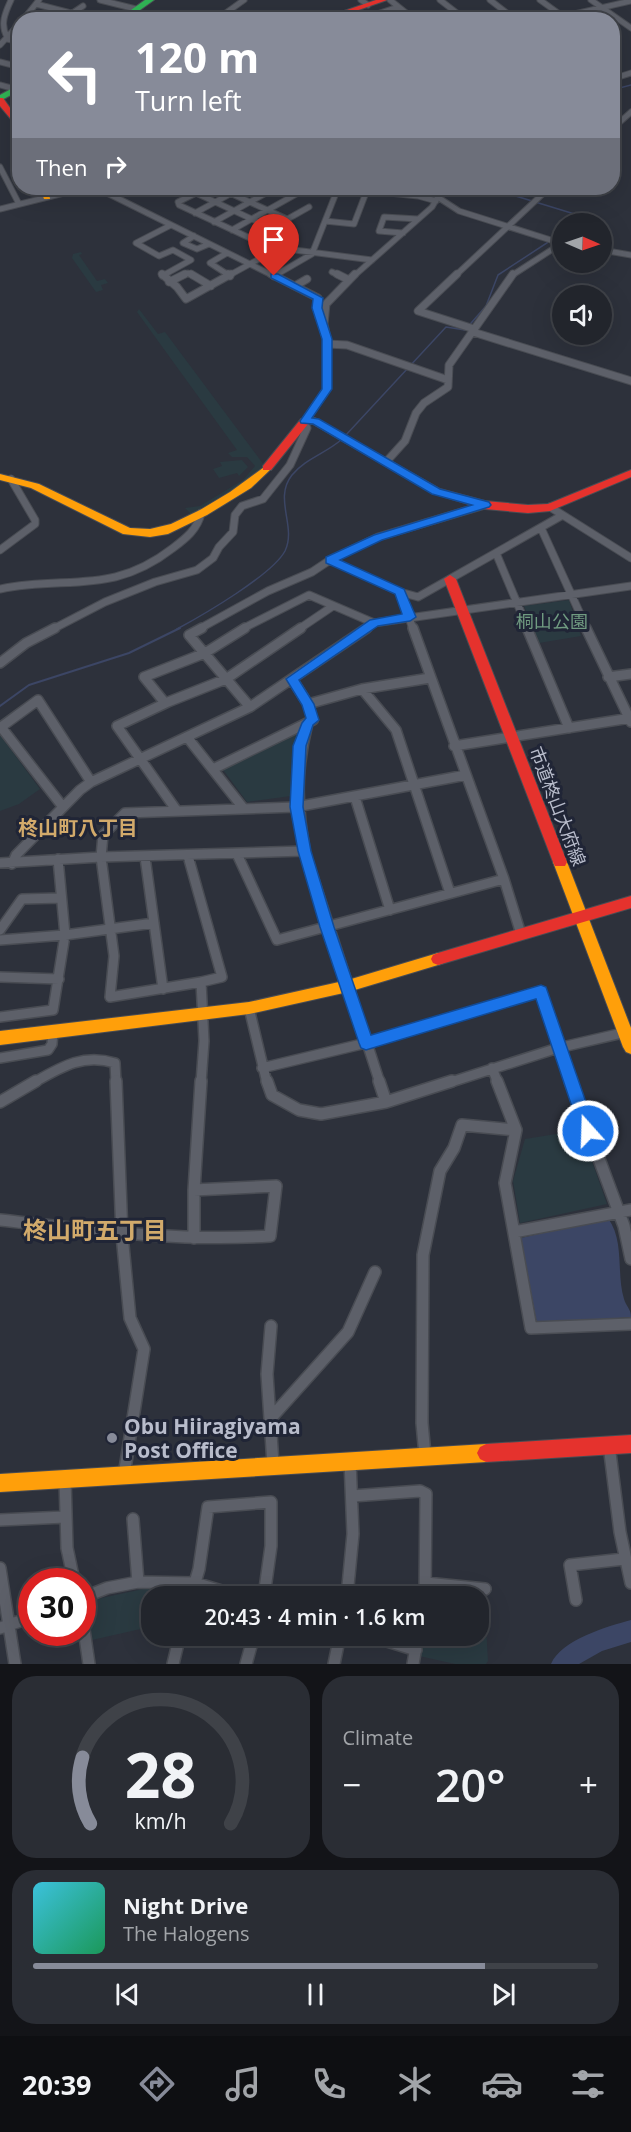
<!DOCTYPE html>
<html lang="en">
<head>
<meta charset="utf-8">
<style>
	body { margin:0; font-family:"Open Sans","Noto Sans JP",sans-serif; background:#2a2d34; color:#f1f3f6; height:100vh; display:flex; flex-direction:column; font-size:22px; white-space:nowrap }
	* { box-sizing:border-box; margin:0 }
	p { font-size:20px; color:#a2a5a9 }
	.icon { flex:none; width:33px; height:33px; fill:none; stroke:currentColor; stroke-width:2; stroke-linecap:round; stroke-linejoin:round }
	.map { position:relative; height:1664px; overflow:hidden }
	.sheet { display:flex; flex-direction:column; gap:12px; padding:12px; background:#131418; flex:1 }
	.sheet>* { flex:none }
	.top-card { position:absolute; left:12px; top:12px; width:608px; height:183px; border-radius:24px; box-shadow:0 6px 24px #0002,0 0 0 2px #3f4248; background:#878b99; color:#fff; overflow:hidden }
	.needle { width:39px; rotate:92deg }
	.tools { position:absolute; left:552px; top:213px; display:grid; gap:12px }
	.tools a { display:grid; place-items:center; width:60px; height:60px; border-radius:50%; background:#22252c; box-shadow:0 6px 24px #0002,0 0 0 2px #3f4248; font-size:30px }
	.speed { position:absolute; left:18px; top:1568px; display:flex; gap:12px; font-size:30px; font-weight:700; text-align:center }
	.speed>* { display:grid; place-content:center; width:78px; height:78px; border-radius:50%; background:#22252c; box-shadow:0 6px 24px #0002,0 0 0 2px #3f4248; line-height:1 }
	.speed .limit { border:9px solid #d22; background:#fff; color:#111 }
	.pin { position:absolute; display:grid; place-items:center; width:51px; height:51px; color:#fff; margin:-62px -26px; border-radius:50% 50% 50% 0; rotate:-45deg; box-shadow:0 0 6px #0007 }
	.pin .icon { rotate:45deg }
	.me { position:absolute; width:66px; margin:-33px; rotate:340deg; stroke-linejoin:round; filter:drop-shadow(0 0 4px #0008) }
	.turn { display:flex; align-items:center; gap:21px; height:126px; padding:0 24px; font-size:27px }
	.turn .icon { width:78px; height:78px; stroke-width:2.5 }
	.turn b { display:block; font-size:42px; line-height:51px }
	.then { display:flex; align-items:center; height:57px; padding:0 24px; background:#0003; gap:12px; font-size:22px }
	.big { font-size:45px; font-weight:600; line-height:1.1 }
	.sheet .tile { flex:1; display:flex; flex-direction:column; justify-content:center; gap:9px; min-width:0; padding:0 21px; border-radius:24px; background:#2a2d34 }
	.sheet .dial { align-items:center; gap:0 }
	.dial svg { height:156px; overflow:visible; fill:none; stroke:#3f4248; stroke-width:7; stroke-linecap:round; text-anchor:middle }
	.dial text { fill:#f1f3f6; stroke:none }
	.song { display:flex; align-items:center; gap:18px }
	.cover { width:72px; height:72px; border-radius:9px; background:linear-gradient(135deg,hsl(190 70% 55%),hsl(150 70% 35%)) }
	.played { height:6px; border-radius:3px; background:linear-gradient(90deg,#878b99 80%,#3f4248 80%) }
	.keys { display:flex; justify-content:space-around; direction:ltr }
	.heat { display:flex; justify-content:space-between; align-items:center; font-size:33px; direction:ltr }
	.sheet .tiles { flex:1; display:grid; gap:12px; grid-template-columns:1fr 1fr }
	.tile:last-child { grid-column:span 2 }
	.trip { position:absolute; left:141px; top:1586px; width:348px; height:60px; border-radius:24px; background:#22252c; box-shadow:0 6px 24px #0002,0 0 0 2px #3f4248; font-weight:600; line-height:60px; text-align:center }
	.dock { display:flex; height:96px; justify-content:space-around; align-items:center; background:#0e0f12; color:#a2a5a9 }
	.dock .icon { width:42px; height:42px }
	.dock .current { color:#878b99 }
	.dock b { font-size:27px; color:#f1f3f6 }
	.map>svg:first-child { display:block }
	.green { fill:#2a3a41 }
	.water { fill:#3c4665 }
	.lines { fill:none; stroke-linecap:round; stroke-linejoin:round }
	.stream-far1 { stroke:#3c4665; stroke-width:1.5 }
	.stream { stroke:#3c4665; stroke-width:2 }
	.river { fill:#3c4665; fill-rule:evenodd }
	.street-far3-casing { stroke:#494c53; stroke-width:7 }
	.street-far2-casing { stroke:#494c53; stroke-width:9 }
	.street-far1-casing { stroke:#494c53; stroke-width:12 }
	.street-casing { stroke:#494c53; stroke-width:14 }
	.fast-casing { stroke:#494c53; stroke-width:2 }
	.slow-casing { stroke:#494c53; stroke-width:2 }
	.jam-casing { stroke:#494c53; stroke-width:2 }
	.street-far3 { stroke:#5d6069; stroke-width:5 }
	.street-far2 { stroke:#5d6069; stroke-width:7 }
	.street-far1 { stroke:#5d6069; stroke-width:9 }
	.street { stroke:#5d6069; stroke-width:11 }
	.fast { fill:#30b455; fill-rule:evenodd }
	.slow { fill:#ff9f0a; fill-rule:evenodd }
	.jam { fill:#e5322d; fill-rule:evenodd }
	.route { fill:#1a73e8; stroke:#114b97; stroke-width:1.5 }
	.poi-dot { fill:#878b99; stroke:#202536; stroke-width:2 }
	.labels { text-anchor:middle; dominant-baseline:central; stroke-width:6; stroke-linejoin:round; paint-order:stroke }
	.park-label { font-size:18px; fill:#709b81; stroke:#202536 }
	.street-label { font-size:18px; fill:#b8bccb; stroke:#202536 }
	.neighbourhood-label { font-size:20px; font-weight:bold; fill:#d2aa6b; stroke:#202536 }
	.near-poi-label { font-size:21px; font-weight:bold; fill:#b8bccb; stroke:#202536; text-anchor:start }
	.near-neighbourhood-label { font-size:24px; font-weight:bold; fill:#d2aa6b; stroke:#202536 }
</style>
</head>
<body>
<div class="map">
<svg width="631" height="1664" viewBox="0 0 631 1664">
	<rect width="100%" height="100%" fill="#2d313b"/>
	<path class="green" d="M 81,252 L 82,254 L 79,255 L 97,281 L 105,279 L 108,283 L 101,285 L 103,290 L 96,292 L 72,258 L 73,254 Z
		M 139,309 L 158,334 L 165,332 L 264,465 L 256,476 L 191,514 L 185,508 L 200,506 L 243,480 L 255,466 L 247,457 L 232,457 L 228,453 L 237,450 L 137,312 Z
		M 242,460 L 248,467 L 239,476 L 237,473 L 219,478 L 213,469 L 222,466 L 220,462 Z
		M 569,600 L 581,636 L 539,643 L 524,606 Z
		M 298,733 L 291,796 L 247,802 L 221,767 Z
		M 0,735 L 40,789 L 19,804 L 0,811 Z
		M 581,1130 L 607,1204 L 520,1223 L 513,1181 L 525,1139 Z
		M 152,1587 L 145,1628 L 92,1640 L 88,1601 Z
		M 432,1588 L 484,1594 L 488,1661 L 486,1664 L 455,1664 L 419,1656 L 423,1635 L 478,1635 L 478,1596 L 430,1596 Z"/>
	<path class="water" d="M 608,1218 C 625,1242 616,1273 624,1299 C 626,1306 631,1309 631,1317 L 537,1324 L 521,1238 Z"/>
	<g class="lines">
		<path class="stream-far1" d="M 612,90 L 631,85
			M 530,188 L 506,193 L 581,216 L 573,224
			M 345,436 L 446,327 L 465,330 L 486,306 L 498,275 L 562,233
			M 177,629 C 203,615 272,575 285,551 C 297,526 273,499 292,475 C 305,459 326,453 341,440"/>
		<path class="stream" d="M 0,706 L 29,685 L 129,653 L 180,628"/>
		<path class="river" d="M 631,1620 L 631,1642 L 602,1651 L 579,1664 L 551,1664 C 561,1640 608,1626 631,1620 Z"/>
		<g class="street-far3-casing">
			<path id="street-far3" d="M 100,0 L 136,9
				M 361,0 L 368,5
				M 390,0 L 415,20
				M 440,0 L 466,20
				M 490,0 L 516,20
				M 540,0 L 565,18
				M 591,0 L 631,28
				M 36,4 L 98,20
				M 23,20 L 39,0
				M 62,20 L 83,6
				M 216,20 L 244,0
				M 359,20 L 398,7
				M 548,20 L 631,1 L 628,0
				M 7,37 C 0,24 5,13 11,0
				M 7,39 L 20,42
				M 0,45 L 20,23
				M 0,62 L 20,67
				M 612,79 L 631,73
				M 0,85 L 15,89
				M 612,129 L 631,112
				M 0,167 L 19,204
				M 97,188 L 274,276
				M 201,188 L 200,191 L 178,202 L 179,205 L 252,239 L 279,248 L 372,260
				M 219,188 L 287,219
				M 287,188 L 307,188
				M 341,188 L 418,196 L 436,201
				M 196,193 L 271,228
				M 439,198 L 459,211 L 557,242 L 559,245
				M 0,209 L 84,188
				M 195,213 L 241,188
				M 325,221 L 354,224 L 367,190
				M 214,222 L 275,188
				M 232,230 L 307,188
				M 403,233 L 379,231 L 384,217 L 418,219
				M 194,236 L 183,243 L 197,249 L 209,244
				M 252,239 L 309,207
				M 602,250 L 631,255
				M 227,253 L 210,263 L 230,276
				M 332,272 L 340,276
				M 162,276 L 191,260 L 173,250 L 159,256 L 136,243 L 171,225
				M 182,276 L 188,273 L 193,276
				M 228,276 L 279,248
				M 274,276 L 312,254 L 338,188
				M 354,276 L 432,207 L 443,188
				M 455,276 L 549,188
				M 511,276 L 559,245 L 562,246"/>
		</g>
		<g class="street-far2-casing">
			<path id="street-far2" d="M 162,274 L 177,287 L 186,299 L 231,274
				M 191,274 L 211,286
				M 228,274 L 230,276
				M 271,274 L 318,298 L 319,317 L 324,324
				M 337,274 L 349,280
				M 457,274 L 418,311 L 474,329
				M 274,276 L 277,274
				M 169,282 L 185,274
				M 295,286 L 307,279
				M 473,332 L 631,381
				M 327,344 L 347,345 L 448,380
				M 305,421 L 327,389 L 327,339 L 324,324 L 326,304 L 355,274
				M 386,462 L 405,441 L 416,413 L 424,403 L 448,387 L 449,365 L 513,274
				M 550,507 L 631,558
				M 541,528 L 587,629
				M 0,550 L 35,524 L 35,520 L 11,479
				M 496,553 L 528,629
				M 330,560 L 400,592 L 418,597 L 561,516
				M 0,589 C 68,575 111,596 173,548 C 185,539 198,529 201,513
				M 400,592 L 413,629
				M 53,629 L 105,602 L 155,582 L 197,570 L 213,558 L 219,547 L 233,532 L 235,515 L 242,506 L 263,499 L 290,465 L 307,428 L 304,422
				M 199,629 L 268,591 L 312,572 L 330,560 L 378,537 L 485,505
				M 242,629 L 309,595 L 374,623
				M 299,629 L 333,606
				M 365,629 L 374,623 L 631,586"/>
		</g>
		<g class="street-far1-casing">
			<path id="street-far1" d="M 202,628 L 189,635 L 250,707
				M 413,628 L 504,879 L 521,934
				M 527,628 L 569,728
				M 586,628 L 631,722
				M 0,663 L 26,643 L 55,628
				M 608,677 L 631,674
				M 362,689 L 396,730 L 450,893
				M 165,703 L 144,677 L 205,653 L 245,628
				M 308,704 L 362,689 L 430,678
				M 308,723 C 296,771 297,806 306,855 L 380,1083
				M 187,737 L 244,809
				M 454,746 L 631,718
				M 213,769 L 313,720 L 308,704 L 292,679
				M 355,797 L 390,910
				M 63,807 L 1,727 L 38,700 L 91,782
				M 177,811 L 117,726 L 168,702 L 226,679 L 301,628
				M 237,854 L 277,940 L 504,879
				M 188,856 L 222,977 L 201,982 L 204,1041 L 201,1083
				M 0,863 L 101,857 L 304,851
				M 12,864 L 16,855 L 80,790 L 91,782 L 250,707 L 367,628
				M 154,923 L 163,989
				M 0,930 L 22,899 L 61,898
				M 0,940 L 65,935 L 154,923 L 145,857
				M 0,977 L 59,979
				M 201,982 L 110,997 L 114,956 L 101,857 L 103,835 L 125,813 L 296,807 L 466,775
				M 249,1008 L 267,1083
				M 0,1017 L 53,1010 L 65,935 L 58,859
				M 0,1058 L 48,1050 L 52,1044 L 53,1032
				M 262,1068 L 366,1043 L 541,991 L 571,1083
				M 492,1068 L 498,1083
				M 33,1083 C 61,1067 83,1053 115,1063 L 116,1083
				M 448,1083 L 558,1048 L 631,1031"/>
		</g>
		<g class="street-casing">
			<path id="street" d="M 116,1081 L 122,1235 L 130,1318 L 144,1349 L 124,1475
				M 267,1081 L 272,1095 L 299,1110 L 321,1114 L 386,1102 L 452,1081
				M 379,1081 L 386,1102
				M 497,1081 L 516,1130 L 505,1183 L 531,1328 L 631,1324
				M 570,1081 L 624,1226 L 631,1259
				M 0,1102 L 36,1081
				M 0,1220 C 90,1230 179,1242 270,1236 L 276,1186 L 194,1190
				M 514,1232 L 631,1210
				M 194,1238 L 194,1190 L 201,1081
				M 271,1326 L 267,1374 L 273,1464
				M 270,1419 L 348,1332 L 375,1272
				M 609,1445 L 620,1532 L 631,1583
				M 425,1455 L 422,1423 L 423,1255 L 440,1171 L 454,1148 L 462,1125 L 516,1130
				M 65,1479 L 67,1548 L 74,1581
				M 352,1496 L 420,1491 L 426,1494 L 425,1596
				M 133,1519 L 138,1582
				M 0,1520 L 65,1517
				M 0,1568 L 15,1664
				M 426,1583 L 485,1589
				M 191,1596 L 199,1569 L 208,1507 L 271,1502 L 271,1546 L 264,1596
				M 347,1596 L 353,1534 L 350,1461
				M 82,1598 L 107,1588 L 138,1582 L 195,1583 L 238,1596
				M 576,1600 L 570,1565 L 624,1559
				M 82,1616 L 89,1664
				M 0,1628 L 32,1617
				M 368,1635 L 416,1650
				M 173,1664 L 180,1635
				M 246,1664 L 254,1635
				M 334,1664 L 340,1635
				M 413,1664 L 418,1635"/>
		</g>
		<g class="fast-casing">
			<path id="fast" d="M 145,0 L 154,0 L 126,20 L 117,20 Z
				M 20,84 L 20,90 L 0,101 L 0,95 Z"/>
		</g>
		<g class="slow-casing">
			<path id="slow" d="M 40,188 L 48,188 L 50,199 L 44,199 Z
				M 267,465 L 272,468 L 251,488 L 207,515 L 168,534 L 150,537 L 123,534 L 31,488 L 0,480 L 0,474 L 39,484 L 130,528 L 150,529 L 171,524 L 200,510 L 230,492 Z
				M 560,857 L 565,858 L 567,862 L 631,1028 L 631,1054 L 626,1052 L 623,1047 L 553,862 L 555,858 Z
				M 438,953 L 443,955 L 445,959 L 443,963 L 438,965 L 348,992 L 249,1014 L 0,1045 L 0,1031 L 249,1002 L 348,980 Z
				M 486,1444 L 492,1447 L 495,1453 L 492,1459 L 486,1462 L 0,1492 L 0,1474 Z"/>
		</g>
		<g class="jam-casing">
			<path id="jam" d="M 376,0 L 387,0 L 330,20 L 318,20 Z
				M 0,98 L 3,98 L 20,122 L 20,130 L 0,106 Z
				M 315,418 L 440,489 L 485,501 L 528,505 L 548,504 L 631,470 L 631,477 L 550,511 L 528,513 L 485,509 L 432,493 L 313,424 L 308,424 L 271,470 L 263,470 L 263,466 L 301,419 Z
				M 450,575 L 456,579 L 567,862 L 565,866 L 555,866 L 553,862 L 444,579 Z
				M 631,896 L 631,908 L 438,965 L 433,963 L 431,959 L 433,955 L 438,953 Z
				M 631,1435 L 631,1453 L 486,1462 L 480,1459 L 477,1453 L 480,1447 L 486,1444 Z"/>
		</g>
		<use href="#street-far3" class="street-far3"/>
		<use href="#street-far2" class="street-far2"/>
		<use href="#street-far1" class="street-far1"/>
		<use href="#street" class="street"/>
		<use href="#fast" class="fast"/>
		<use href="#slow" class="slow"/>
		<use href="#jam" class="jam"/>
	</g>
	<path class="route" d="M 271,274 L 278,274 L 323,298 L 322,308 L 332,339 L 332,389 L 312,418 L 319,419 L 440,489 L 489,502 L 491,505 L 489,507 L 382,540 L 340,560 L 404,589 L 416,617 L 410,621 L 378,626 L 299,680 L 314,704 L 319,720 L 313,725 L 306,746 L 303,807 L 311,851 L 334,927 L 371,1035 L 541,985 L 546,987 L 596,1131 L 594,1136 L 588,1138 L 582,1136 L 580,1131 L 536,999 L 366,1050 L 361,1048 L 359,1043 L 320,927 L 298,851 L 290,807 L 293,746 L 302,723 L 306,718 L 302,705 L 286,679 L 370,620 L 402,614 L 395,594 L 326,563 L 326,557 L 374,535 L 472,505 L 432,494 L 313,424 L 301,423 L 300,421 L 322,389 L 322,339 L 312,308 L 313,299 L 271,278 Z"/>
	<circle class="poi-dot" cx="112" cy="1438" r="6"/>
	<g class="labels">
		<g class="park-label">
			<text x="552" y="621">桐山公園</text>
		</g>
		<g class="street-label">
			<text transform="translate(558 806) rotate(69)">市道柊山大府線</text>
		</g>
		<g class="neighbourhood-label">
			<text x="78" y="827">柊山町八丁目</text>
		</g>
		<g class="near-poi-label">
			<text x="124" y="1426">Obu Hiiragiyama<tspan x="124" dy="24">Post Office</tspan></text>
		</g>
		<g class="near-neighbourhood-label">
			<text x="95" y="1229">柊山町五丁目</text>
		</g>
	</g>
</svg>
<div class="tools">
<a><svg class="needle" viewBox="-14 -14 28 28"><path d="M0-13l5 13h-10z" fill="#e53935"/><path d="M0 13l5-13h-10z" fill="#a2a5a9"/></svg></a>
<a><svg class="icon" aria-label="sound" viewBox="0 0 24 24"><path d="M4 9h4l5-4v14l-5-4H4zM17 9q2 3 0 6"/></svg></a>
</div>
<div class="speed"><div class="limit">30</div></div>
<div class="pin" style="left:274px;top:276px;background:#d93025"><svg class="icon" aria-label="arrive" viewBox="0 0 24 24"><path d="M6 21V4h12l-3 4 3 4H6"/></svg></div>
<svg class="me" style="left:588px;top:1131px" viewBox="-20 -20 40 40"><circle r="17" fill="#1a73e8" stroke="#fff" stroke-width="3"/><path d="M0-11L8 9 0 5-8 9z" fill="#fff"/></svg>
<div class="trip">20:43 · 4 min · 1.6 km</div>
<div class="top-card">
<div class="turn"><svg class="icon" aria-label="left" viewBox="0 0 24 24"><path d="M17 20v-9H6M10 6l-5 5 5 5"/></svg><div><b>120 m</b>Turn left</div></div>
<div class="then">Then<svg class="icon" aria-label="right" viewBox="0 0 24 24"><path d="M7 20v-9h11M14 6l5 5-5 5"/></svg></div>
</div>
</div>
<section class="sheet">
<div class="tiles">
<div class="tile dial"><svg viewBox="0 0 100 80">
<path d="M14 69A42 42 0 1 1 86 69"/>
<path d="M14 69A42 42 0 0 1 10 35" stroke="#878b99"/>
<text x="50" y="56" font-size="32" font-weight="700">28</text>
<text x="50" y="72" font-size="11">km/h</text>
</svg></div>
<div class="tile"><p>Climate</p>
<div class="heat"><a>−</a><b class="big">20°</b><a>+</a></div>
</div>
<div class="tile">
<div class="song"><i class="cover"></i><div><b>Night Drive</b><p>The Halogens</p></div></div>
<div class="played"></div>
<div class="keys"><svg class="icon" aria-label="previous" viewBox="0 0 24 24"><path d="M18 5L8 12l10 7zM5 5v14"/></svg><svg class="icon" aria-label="pause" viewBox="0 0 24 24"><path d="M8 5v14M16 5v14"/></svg><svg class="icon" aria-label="next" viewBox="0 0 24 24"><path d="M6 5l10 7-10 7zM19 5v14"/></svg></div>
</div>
</div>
</section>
<nav class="dock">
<b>20:39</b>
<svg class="icon current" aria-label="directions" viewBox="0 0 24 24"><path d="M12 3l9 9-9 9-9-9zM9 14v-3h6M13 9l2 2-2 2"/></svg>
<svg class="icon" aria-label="music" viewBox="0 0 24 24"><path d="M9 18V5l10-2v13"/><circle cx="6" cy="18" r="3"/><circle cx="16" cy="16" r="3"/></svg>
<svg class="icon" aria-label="phone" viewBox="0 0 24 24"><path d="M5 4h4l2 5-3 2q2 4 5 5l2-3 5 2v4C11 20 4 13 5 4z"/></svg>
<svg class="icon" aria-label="climate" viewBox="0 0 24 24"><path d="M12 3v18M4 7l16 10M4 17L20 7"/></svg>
<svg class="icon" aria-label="car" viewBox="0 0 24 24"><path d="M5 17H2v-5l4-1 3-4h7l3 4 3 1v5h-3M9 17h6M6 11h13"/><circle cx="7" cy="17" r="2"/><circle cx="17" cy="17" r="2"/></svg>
<svg class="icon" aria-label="filters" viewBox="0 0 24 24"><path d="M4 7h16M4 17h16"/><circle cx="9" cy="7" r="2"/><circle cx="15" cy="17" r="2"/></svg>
</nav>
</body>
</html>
